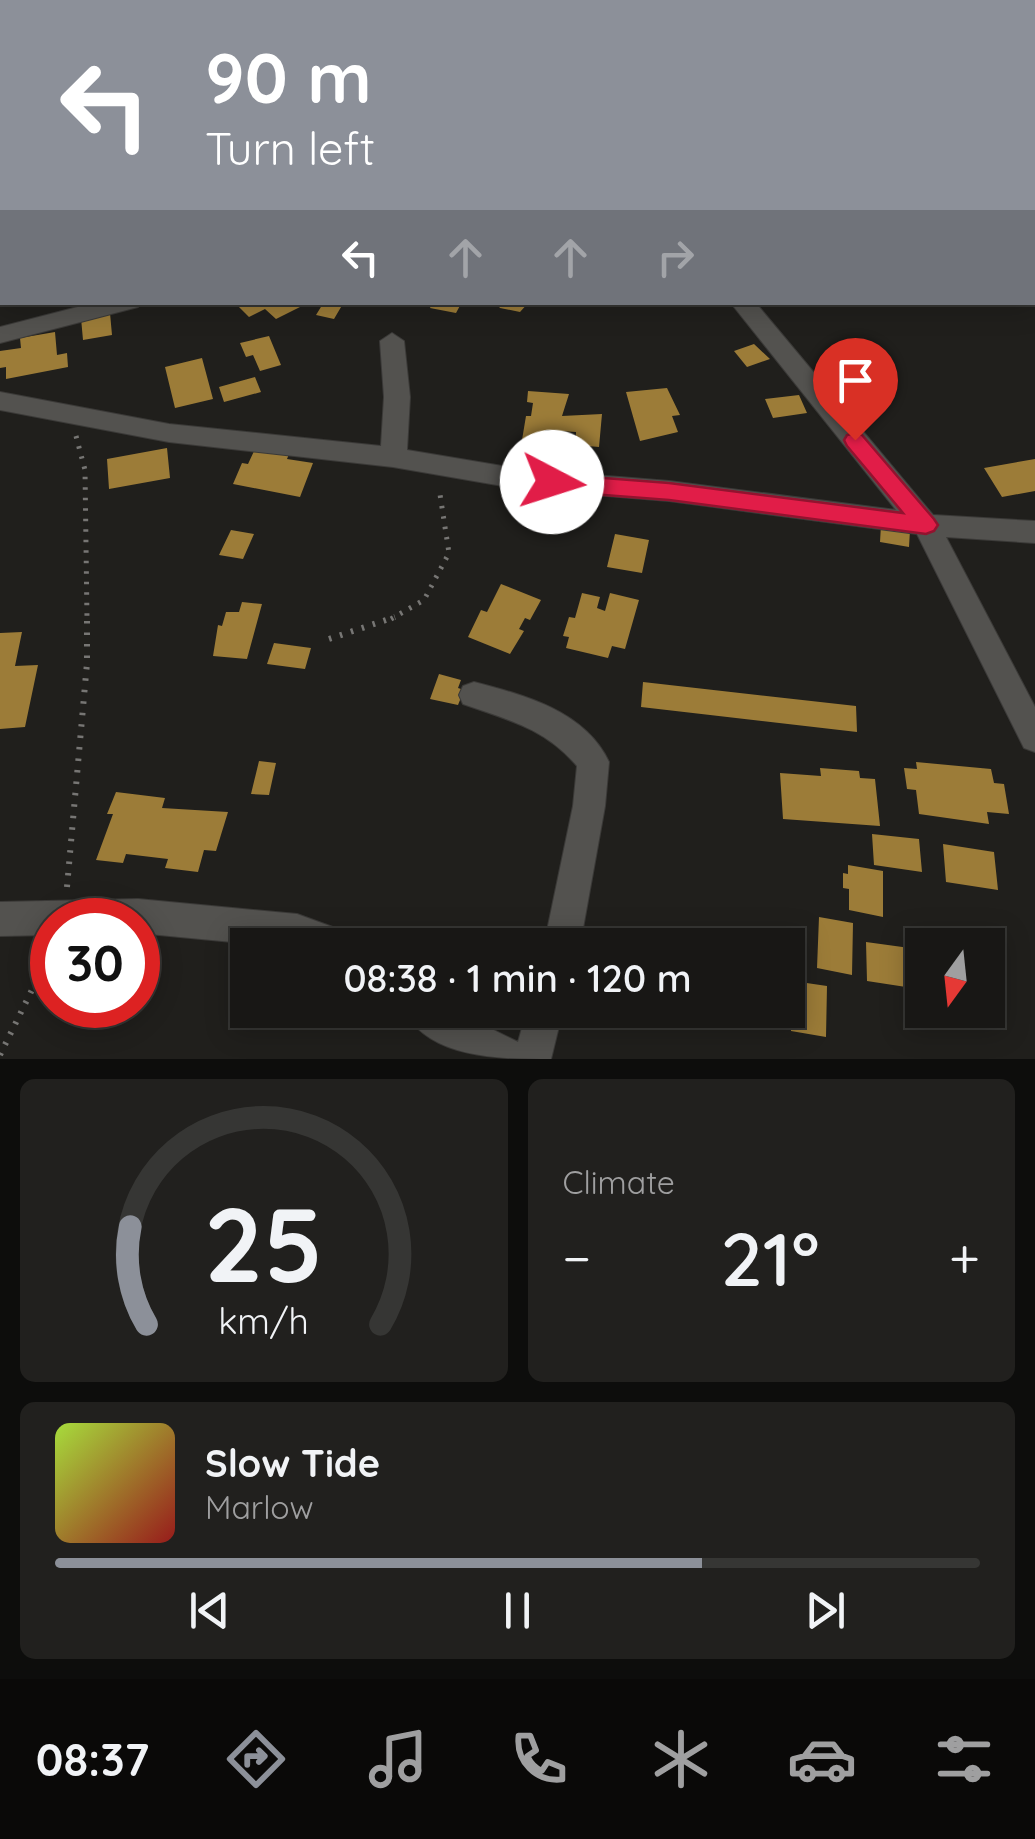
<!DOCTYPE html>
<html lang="en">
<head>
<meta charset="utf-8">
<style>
	body { margin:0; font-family:Quicksand,sans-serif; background:#21201e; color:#f1f3f6; height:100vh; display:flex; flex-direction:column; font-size:38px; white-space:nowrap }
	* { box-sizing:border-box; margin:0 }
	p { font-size:32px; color:#9f9fa0 }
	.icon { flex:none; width:55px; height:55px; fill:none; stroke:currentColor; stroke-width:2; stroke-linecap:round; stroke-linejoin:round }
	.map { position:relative; height:1059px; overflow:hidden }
	.details { display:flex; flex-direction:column; gap:20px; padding:20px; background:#0d0d0c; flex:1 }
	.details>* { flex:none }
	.banner { position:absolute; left:0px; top:0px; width:1035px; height:305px; box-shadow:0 5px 25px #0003,0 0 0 2px #363634; background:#8c9099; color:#fff; overflow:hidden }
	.needle { width:65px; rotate:195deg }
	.fabs { position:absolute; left:905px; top:928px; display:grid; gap:20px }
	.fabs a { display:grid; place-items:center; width:100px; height:100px; border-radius:0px; background:#181715; box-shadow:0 5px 25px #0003,0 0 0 2px #363634; font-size:50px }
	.speed { position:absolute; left:30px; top:898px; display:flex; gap:20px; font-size:50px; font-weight:700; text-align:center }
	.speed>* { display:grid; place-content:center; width:130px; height:130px; border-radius:50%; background:#181715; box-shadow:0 5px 25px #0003,0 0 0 2px #363634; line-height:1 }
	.speed .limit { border:15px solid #d22; background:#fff; color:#111 }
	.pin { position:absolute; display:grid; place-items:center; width:85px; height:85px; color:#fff; margin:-102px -42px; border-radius:50% 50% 50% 0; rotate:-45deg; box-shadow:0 0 10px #0007 }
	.pin .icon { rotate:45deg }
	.me { position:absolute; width:110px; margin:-55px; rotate:95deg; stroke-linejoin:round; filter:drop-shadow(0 0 8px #0008) }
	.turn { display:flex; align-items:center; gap:35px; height:210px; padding:0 40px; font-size:45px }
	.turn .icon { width:130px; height:130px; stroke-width:2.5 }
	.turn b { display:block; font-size:70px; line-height:85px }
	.lanes { display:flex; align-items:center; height:95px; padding:0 40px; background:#0003; justify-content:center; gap:50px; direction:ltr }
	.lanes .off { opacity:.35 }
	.big { font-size:75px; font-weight:600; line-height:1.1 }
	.details .widget { flex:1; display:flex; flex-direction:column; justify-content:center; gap:15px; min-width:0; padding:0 35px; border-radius:15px; background:#21201e }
	.details .dial { align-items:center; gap:0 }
	.dial svg { height:260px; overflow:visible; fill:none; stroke:#363634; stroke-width:7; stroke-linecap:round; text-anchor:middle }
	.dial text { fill:#f1f3f6; stroke:none }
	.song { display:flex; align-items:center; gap:30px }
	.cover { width:120px; height:120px; border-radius:15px; background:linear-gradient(135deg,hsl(80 70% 55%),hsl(0 70% 35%)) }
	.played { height:10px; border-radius:5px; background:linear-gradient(90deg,#8c9099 70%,#363634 70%) }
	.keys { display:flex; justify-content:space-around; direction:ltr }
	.heat { display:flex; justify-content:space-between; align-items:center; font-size:55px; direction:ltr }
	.details .tiles { flex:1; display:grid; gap:20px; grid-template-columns:1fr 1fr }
	.widget:last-child { grid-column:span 2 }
	.trip { position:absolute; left:230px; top:928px; width:575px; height:100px; border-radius:0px; background:#181715; box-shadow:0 5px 25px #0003,0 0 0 2px #363634; font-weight:600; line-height:100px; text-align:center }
	.tab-bar { display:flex; height:160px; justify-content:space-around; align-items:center; background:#0a0908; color:#9f9fa0 }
	.tab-bar .icon { width:70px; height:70px }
	.tab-bar .on { color:#8c9099 }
	.tab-bar b { font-size:45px; color:#f1f3f6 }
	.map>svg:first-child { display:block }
	.building { fill:#9c7c38 }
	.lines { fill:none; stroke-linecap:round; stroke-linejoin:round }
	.minor-casing { stroke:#3b3a38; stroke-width:2 }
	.path-far1 { stroke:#777674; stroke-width:5; stroke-dasharray:2.5 8; stroke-linecap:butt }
	.path { stroke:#777674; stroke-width:6; stroke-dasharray:2.5 9; stroke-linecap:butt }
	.minor { fill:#53524f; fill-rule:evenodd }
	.route { fill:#e11d48; stroke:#92132f; stroke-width:2.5 }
</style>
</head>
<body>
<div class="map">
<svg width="1035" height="1059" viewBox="0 0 1035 1059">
	<rect width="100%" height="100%" fill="#201f1c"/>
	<path class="building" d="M 234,302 L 295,302 L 300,307 L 276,319 L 265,309 L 249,317 Z
		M 324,302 L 344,302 L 334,319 L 316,315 Z
		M 433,302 L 462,302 L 456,313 L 430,308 Z
		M 495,302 L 529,302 L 520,312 L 500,308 Z
		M 110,313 L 112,335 L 83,340 L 81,318 Z
		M 55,332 L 57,355 L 67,353 L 68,367 L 6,379 L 6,367 L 0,368 L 0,351 L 21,348 L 20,338 Z
		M 269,336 L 281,365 L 260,371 L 253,355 L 246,357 L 240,343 Z
		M 754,344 L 770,359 L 747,367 L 734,351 Z
		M 202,358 L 213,399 L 175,408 L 165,367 Z
		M 255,377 L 261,392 L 224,402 L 219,387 Z
		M 667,388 L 680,415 L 672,416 L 678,432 L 640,441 L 626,392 Z
		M 528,391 L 569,394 L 562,416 L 602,414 L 599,447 L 576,445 L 576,432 L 545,430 L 544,441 L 522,440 L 526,416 L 531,416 L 533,403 L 527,402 Z
		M 799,395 L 807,413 L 773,418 L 765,399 Z
		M 167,448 L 170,478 L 109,489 L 107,459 Z
		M 255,449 L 289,454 L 287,459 L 313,463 L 300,497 L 233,484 L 242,463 L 248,464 Z
		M 1035,459 L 1035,491 L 1002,497 L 984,468 Z
		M 881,525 L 910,530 L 909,547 L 880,542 Z
		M 231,530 L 254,534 L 243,559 L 219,555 Z
		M 615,534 L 649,540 L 642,573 L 607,567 Z
		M 501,584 L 541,600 L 530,620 L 525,618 L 519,629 L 524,631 L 510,654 L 468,637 L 481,610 L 487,612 Z
		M 582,593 L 600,597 L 597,608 L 605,611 L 610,593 L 639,600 L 625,649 L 612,646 L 608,658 L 566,648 L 569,637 L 563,636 L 569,617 L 575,618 Z
		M 242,602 L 262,604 L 247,659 L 213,656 L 218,625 L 222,626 L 226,612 L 239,612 Z
		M 22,632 L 15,666 L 38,665 L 25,727 L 0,729 L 0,633 Z
		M 274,643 L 311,648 L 305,669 L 267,664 Z
		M 439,674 L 461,680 L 458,688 L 464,690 L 458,705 L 430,699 Z
		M 643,682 L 856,706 L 857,732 L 641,707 Z
		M 259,761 L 276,763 L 269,795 L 251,794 Z
		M 916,762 L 991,769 L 994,783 L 1004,784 L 1009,814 L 987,812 L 989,824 L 919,814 L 916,790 L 907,789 L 904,768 L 917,769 Z
		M 820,768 L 859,771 L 860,778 L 875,779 L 880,826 L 783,819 L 780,773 L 821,776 Z
		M 116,792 L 165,798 L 162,808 L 228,812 L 216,851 L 204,850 L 198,872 L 165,868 L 168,859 L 126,854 L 123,863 L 96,860 L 113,814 L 107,814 Z
		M 872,834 L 919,839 L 922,872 L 874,865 Z
		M 943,844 L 994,852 L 998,890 L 946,882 Z
		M 848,865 L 883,871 L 883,917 L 849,910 L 849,889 L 843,888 L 843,873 L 848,874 Z
		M 819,917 L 853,923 L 852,975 L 817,968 Z
		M 866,942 L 917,949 L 919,989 L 867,981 Z
		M 793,981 L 827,986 L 826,1037 L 791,1031 Z"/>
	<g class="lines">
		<g class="minor-casing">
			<path id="minor" d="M 1032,127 L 1035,128 L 1035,141 L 1032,140 Z
				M 0,129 L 2,129 L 2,141 L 0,141 Z
				M 1032,208 L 1035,208 L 1035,222 L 1032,222 Z
				M 97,302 L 141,302 L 138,307 L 0,343 L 0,327 Z
				M 730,302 L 755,302 L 933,515 L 1035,521 L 1035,543 L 946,537 L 1035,707 L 1035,752 L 1024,748 L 917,534 L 669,501 L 520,489 L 393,467 L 169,442 L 0,410 L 0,392 L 169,424 L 381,446 L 384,397 L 380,341 L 392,333 L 404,341 L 410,397 L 407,450 L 520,469 L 669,481 L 896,510 Z
				M 474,682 C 524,695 585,711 609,762 L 605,806 L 580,945 L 544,945 L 573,806 L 577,766 C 545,728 508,720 463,704 L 459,695 L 463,686 Z
				M 138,899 L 297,914 L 349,933 L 355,945 L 265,945 L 138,933 L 138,920 L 52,920 L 52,935 L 0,936 L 0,902 Z
				M 405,1010 L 453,1010 L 518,1042 L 527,1010 L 563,1010 L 551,1059 C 503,1059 427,1059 405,1010 Z"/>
		</g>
		<path class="path-far1" d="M 76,436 L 85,470 L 87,619
			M 391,619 L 424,600 L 449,553 L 439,488"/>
		<path class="path" d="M 329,639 L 395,617
			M 67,887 L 87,663 L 87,617
			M 0,1055 L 52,949"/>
		<use href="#minor" class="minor"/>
	</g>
	<path class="route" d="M 855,433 L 862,435 L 934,519 L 938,525 L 934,531 L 926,534 L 669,500 L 552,491 L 541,482 L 552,474 L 669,483 L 903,513 L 847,446 L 844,440 L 847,435 Z"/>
</svg>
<div class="fabs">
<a><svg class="needle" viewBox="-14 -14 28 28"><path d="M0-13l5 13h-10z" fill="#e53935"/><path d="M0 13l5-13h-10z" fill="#9f9fa0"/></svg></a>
</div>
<div class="speed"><div class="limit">30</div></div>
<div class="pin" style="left:855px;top:440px;background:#d93025"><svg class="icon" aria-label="arrive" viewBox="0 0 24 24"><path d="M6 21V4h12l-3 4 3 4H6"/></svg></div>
<svg class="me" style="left:552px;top:482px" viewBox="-20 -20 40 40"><circle r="19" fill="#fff"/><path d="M0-13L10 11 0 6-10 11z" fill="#e11d48"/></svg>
<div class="trip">08:38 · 1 min · 120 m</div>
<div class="banner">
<div class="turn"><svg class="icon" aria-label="left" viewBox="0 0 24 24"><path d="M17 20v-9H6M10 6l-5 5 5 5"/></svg><div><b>90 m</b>Turn left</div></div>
<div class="lanes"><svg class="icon" aria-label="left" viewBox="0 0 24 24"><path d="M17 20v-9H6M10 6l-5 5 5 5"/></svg><svg class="icon off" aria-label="ahead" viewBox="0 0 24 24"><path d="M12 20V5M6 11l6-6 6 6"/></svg><svg class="icon off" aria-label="ahead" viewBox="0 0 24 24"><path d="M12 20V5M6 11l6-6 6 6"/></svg><svg class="icon off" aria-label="right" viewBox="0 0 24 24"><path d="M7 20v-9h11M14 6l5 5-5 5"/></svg></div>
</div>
</div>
<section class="details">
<div class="tiles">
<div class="widget dial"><svg viewBox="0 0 100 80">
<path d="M14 69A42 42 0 1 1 86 69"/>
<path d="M14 69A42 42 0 0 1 9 39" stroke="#8c9099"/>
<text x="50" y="56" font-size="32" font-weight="700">25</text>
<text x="50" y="72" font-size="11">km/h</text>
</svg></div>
<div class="widget"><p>Climate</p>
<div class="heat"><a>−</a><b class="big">21°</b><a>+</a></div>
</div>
<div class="widget">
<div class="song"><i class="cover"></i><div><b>Slow Tide</b><p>Marlow</p></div></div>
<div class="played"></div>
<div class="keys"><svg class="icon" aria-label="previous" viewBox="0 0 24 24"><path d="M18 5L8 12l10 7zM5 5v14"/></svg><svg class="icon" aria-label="pause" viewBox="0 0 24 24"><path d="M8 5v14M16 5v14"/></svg><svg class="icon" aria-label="next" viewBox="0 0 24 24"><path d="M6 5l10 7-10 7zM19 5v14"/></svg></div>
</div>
</div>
</section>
<nav class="tab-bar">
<b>08:37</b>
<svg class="icon on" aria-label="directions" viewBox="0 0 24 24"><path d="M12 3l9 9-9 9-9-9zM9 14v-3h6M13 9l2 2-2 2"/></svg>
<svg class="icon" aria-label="music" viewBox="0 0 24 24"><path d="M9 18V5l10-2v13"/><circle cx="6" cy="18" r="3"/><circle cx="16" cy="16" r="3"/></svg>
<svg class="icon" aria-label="phone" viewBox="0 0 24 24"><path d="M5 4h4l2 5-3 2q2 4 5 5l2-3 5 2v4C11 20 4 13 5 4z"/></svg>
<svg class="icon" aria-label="climate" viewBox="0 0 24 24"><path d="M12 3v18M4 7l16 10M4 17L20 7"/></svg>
<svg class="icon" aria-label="car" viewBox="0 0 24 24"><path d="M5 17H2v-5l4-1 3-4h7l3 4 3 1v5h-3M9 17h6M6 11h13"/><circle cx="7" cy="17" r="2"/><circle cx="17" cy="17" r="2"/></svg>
<svg class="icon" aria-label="filters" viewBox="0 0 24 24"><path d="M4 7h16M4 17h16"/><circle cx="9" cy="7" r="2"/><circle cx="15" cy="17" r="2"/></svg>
</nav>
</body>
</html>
